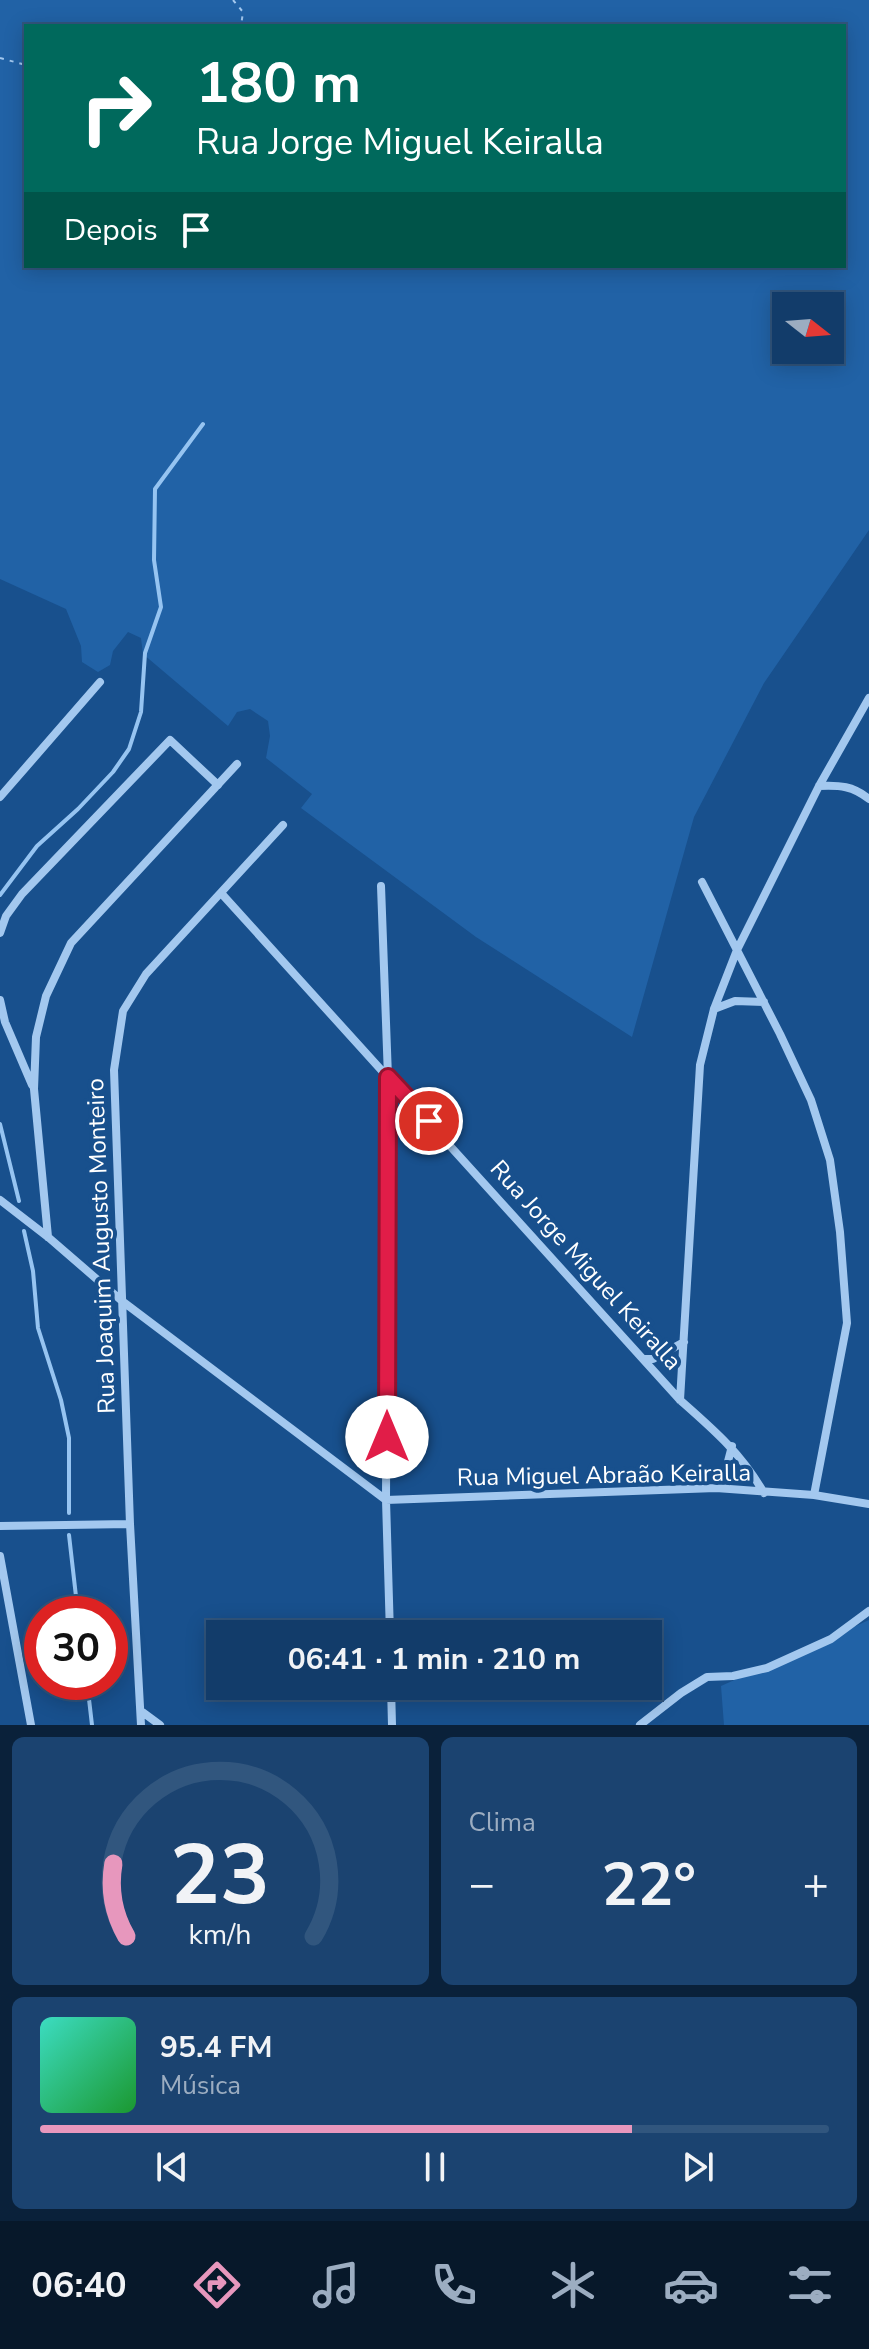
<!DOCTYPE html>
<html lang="pt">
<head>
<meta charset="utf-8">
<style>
	body { margin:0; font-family:"Nunito Sans",sans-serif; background:#1b4370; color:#f1f3f6; height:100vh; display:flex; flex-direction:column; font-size:30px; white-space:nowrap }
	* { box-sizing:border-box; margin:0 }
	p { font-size:26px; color:#9cadc1 }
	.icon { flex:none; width:44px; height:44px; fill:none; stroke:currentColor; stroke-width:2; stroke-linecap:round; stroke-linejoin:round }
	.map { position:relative; height:1725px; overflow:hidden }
	.drawer { display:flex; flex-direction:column; gap:12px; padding:12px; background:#0a213a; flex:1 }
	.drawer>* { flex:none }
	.top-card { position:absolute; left:24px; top:24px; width:822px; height:244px; border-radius:0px; box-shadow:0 4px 20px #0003,0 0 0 2px #31567e; background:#00695c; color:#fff; overflow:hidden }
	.needle { width:52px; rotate:107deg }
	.fabs { position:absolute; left:772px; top:292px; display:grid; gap:16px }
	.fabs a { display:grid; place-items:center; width:72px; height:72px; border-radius:0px; background:#123c6a; box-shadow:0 4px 20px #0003,0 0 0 2px #31567e; font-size:40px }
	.speed { position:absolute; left:24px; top:1596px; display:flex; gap:16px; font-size:40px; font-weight:700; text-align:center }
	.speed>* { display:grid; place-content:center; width:104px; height:104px; border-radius:50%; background:#123c6a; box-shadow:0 4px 20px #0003,0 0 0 2px #31567e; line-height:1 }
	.speed .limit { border:12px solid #d22; background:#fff; color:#111 }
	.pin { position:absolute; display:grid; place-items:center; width:68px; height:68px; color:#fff; margin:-34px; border:4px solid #fff; border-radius:50%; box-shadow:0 2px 8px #0007 }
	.me { position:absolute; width:88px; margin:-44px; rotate:0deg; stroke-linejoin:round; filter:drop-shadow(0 0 6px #0008) }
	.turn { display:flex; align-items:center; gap:28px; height:168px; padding:0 40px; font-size:36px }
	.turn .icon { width:104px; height:104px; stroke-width:2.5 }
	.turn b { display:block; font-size:56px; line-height:68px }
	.then { display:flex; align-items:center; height:76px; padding:0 40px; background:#0003; gap:16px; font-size:30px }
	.big { font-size:60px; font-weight:700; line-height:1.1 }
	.drawer .widget { flex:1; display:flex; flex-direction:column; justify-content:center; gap:12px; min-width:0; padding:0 28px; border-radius:12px; background:#1b4370 }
	.drawer .dial { align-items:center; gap:0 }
	.dial svg { height:208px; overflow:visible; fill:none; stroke:#31567e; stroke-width:7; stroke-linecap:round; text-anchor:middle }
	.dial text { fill:#f1f3f6; stroke:none }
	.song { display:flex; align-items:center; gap:24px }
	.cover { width:96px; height:96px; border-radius:12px; background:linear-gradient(135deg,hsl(170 70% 55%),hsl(130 70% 35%)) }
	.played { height:8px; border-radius:4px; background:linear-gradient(90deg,#e797bd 75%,#31567e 75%) }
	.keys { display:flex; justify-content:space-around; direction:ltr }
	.heat { display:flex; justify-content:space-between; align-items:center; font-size:44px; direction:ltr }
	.drawer .tiles { flex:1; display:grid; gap:12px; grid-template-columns:1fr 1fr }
	.widget:last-child { grid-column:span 2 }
	.trip { position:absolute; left:206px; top:1620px; width:456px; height:80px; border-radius:0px; background:#123c6a; box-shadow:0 4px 20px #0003,0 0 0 2px #31567e; font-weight:700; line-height:80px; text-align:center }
	.dock { display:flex; height:128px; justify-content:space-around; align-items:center; background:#07182a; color:#9cadc1 }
	.dock .icon { width:56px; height:56px }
	.dock .active { color:#e797bd }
	.dock b { font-size:36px; color:#f1f3f6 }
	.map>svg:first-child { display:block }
	.green { fill:#2162a6; fill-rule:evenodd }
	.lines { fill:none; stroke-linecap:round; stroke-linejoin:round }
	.stream { stroke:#96c4f1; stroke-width:4 }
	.path { stroke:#a3c8ef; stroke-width:2; stroke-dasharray:4 6; stroke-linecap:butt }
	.minor { stroke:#a3c8ef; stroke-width:8 }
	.route-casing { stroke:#92132f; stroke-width:20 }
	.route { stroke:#e11d48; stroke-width:14 }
	.labels { text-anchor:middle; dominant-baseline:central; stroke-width:8; stroke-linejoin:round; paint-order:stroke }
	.street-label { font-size:24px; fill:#fff; stroke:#18508d }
</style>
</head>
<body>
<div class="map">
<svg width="869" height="1725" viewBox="0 0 869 1725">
	<rect width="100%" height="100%" fill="#18508d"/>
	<path class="green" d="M 0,0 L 869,0 L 869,530 L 764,683 L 694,817 L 632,1037 L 476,937 L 301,808 L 312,794 L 266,758 L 270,736 L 268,721 L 250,709 L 237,712 L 228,726 L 143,654 L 141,638 L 128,632 L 113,651 L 110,665 L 98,672 L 82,662 L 81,646 L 66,609 L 0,579 ZM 26,26 L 844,26 L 844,266 L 26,266 ZM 786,306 L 830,306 L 830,350 L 786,350 Z
		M 869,1620 L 869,1725 L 724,1725 L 721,1686 Z"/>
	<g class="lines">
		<path class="stream" d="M 0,895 L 37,846 L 78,809 L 113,772 L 129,749 L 141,712 L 145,653 L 161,607 L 154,560 L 155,489 L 203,424
			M 0,1124 L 19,1201
			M 24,1231 L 33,1271 L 38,1328 L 61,1400 L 69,1438 L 69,1513
			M 69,1535 L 78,1614
			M 87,1682 L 92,1725"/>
		<path class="path" d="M 233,0 L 243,12 L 241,26
			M 0,58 L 26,65"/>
		<path class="minor" d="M 819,786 C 840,785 853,786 869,799
			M 0,797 L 100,682
			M 702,882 L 780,1034 L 811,1100 L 830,1160 L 840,1232 L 847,1323 L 814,1495
			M 381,886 L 388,1077 L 386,1500 L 390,1634
			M 221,893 L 680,1400 C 714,1430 741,1453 764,1493
			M 0,933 L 6,916 L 22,894 L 170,740 L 218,785
			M 0,1000 L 5,1022 L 32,1085
			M 714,1009 L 735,1001 L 764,1002
			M 0,1200 L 48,1237 L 122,1301 L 386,1500 L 716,1488 L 814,1495 L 869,1504
			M 48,1237 L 34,1089 L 36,1037 L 46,996 L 71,943 L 237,764
			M 644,1359 L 653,1359 L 684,1342
			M 680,1400 L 700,1065 L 714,1009 L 737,950 L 819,786 L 869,698
			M 716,1488 L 726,1469 L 732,1446
			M 0,1526 L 130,1524
			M 0,1556 L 31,1725
			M 391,1686 L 392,1725
			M 141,1711 L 160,1725
			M 141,1725 L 130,1524 L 114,1070 L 123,1011 L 146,974 L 283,825
			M 640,1725 L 681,1693 L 707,1677 L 733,1676 L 767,1668 L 831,1639 L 869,1611"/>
	</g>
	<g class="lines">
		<g class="route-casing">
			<path id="route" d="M 387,1437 L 388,1077 L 429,1121"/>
		</g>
		<use href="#route" class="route"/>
	</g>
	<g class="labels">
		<g class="street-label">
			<text transform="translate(101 1246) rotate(-92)">Rua Joaquim Augusto Monteiro</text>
			<text transform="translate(586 1265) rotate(48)">Rua Jorge Miguel Keiralla</text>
			<text transform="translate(604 1475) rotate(-1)">Rua Miguel Abraão Keiralla</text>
		</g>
	</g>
</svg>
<div class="fabs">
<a><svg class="needle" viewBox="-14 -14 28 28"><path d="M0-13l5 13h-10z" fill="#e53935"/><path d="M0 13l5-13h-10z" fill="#9cadc1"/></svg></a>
</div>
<div class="speed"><div class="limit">30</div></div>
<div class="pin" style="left:429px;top:1121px;background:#d93025"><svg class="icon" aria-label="arrive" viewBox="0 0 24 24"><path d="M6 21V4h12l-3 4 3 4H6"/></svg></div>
<svg class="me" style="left:387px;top:1437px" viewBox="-20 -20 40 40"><circle r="19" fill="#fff"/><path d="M0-13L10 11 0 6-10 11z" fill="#e11d48"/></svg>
<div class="trip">06:41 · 1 min · 210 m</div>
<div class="top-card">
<div class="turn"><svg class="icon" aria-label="right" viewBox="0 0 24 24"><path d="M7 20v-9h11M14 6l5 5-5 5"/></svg><div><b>180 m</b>Rua Jorge Miguel Keiralla</div></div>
<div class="then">Depois<svg class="icon" aria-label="arrive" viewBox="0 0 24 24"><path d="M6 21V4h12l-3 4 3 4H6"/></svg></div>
</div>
</div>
<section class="drawer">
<div class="tiles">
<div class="widget dial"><svg viewBox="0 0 100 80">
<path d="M14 69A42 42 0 1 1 86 69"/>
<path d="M14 69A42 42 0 0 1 9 41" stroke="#e797bd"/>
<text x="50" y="56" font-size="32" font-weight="700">23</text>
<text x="50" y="72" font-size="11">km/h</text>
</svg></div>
<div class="widget"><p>Clima</p>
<div class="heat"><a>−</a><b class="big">22°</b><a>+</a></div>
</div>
<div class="widget">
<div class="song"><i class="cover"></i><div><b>95.4 FM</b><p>Música</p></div></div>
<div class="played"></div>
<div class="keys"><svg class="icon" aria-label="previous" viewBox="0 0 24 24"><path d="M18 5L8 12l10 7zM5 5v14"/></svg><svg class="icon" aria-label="pause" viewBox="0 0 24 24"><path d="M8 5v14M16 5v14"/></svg><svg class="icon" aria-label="next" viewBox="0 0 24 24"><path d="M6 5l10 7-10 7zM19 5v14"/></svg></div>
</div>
</div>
</section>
<nav class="dock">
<b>06:40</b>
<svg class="icon active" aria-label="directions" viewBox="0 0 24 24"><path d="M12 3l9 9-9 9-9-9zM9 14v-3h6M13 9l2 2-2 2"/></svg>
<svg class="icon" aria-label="music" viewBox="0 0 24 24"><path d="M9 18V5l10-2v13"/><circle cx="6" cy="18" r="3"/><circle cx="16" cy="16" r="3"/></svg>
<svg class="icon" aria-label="phone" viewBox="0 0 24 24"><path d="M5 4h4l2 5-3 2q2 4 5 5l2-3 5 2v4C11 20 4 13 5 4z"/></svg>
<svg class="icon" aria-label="climate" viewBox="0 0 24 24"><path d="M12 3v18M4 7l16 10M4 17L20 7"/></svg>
<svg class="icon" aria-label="car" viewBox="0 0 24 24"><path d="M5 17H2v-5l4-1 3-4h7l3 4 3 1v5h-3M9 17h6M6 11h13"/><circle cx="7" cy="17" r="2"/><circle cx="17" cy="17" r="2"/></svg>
<svg class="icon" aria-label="filters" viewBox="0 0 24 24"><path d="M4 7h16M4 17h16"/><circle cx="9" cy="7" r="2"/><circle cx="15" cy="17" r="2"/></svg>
</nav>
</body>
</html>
